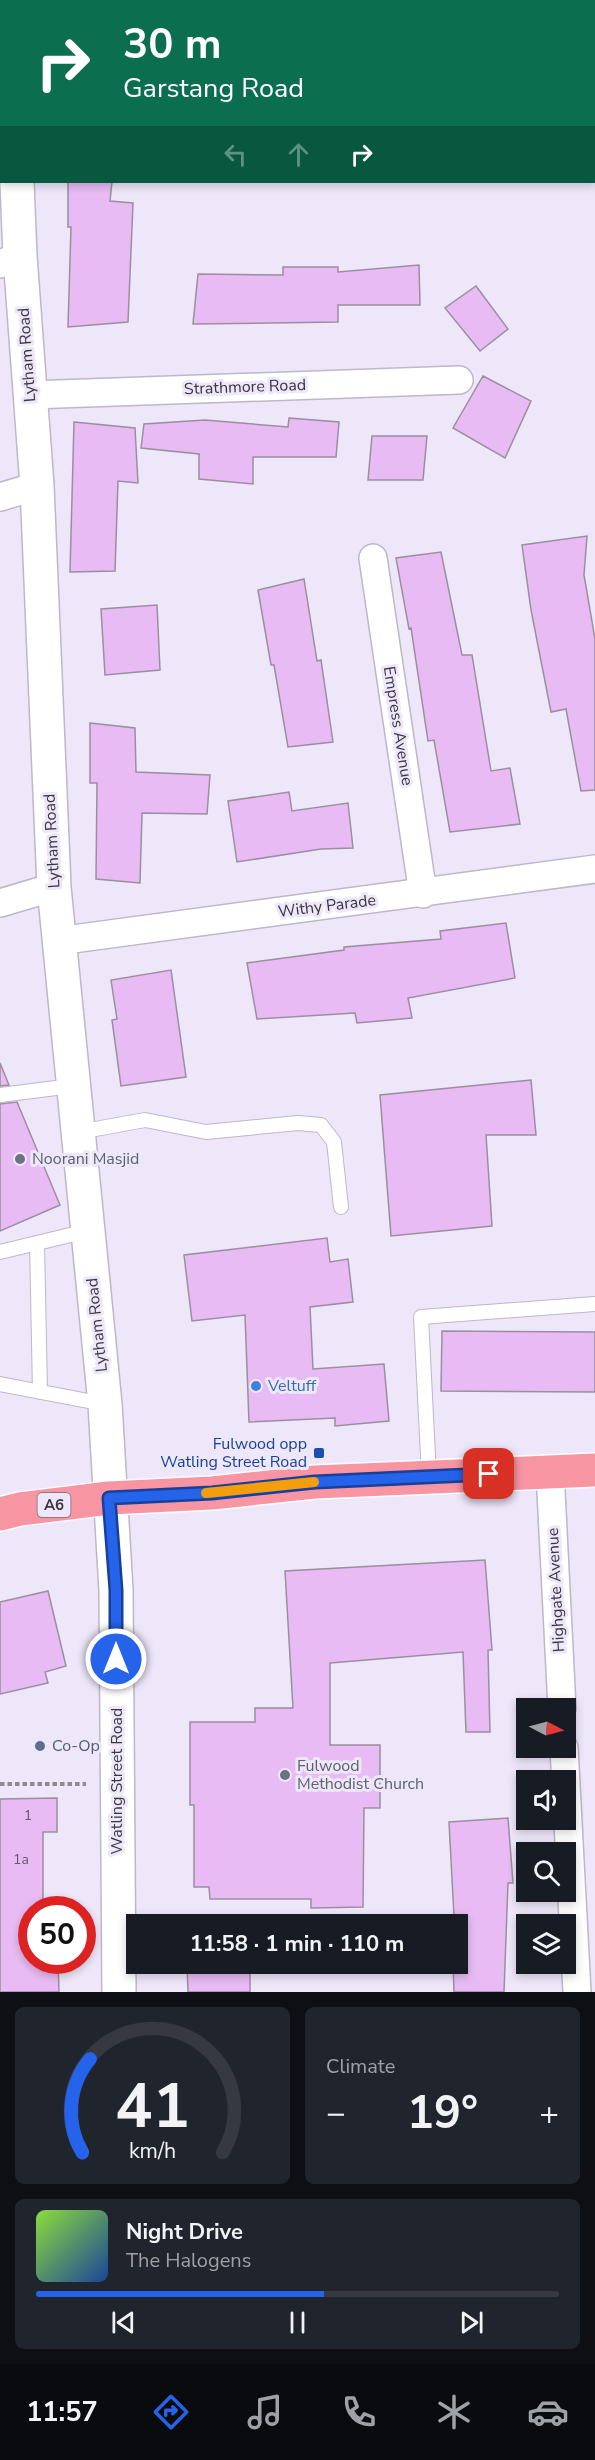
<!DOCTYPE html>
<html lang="en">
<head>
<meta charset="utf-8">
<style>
	body { margin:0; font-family:"Nunito Sans",sans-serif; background:#20242c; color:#f1f3f6; height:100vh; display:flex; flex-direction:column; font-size:22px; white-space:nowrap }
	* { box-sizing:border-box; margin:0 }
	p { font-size:20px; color:#9ea1a6 }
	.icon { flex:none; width:33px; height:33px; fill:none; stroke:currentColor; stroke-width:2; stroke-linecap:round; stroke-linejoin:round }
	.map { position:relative; height:1992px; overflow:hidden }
	.details { display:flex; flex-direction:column; gap:15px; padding:15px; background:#0d0f14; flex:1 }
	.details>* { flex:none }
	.hud { position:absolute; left:0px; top:0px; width:596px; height:183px; box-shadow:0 3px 9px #0003; background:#0b6e4f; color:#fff; overflow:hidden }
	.needle { width:39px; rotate:96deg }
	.buttons { position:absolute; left:516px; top:1698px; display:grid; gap:12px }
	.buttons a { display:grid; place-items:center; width:60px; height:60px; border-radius:0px; background:#171b24; box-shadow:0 3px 9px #0003; font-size:30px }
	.speed { position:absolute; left:18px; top:1896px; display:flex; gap:12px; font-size:30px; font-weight:700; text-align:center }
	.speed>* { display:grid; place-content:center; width:78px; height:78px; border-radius:50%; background:#171b24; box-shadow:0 3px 9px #0003; line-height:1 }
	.speed .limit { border:9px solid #d22; background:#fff; color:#111 }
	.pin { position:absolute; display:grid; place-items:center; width:51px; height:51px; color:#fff; margin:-26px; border-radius:12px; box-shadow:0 3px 9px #0006 }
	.me { position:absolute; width:66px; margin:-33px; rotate:0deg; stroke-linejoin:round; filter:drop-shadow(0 0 4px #0008) }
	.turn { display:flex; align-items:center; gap:21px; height:126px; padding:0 24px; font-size:27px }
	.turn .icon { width:78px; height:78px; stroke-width:2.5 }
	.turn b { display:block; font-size:42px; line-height:51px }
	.lanes { display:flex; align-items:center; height:57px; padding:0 24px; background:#0003; justify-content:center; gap:30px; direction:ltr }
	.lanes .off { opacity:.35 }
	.big { font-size:45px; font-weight:700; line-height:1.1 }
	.details .card { flex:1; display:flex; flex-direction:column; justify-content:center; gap:9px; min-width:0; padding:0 21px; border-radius:9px; background:#20242c }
	.details .dial { align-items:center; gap:0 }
	.dial svg { height:156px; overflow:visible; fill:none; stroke:#363941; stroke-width:7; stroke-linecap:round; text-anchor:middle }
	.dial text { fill:#f1f3f6; stroke:none }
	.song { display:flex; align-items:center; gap:18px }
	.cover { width:72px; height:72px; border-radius:9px; background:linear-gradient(135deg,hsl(90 70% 55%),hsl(220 70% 35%)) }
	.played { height:6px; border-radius:3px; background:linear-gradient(90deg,#2563eb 55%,#363941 55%) }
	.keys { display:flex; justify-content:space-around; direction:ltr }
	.heat { display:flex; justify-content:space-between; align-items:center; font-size:33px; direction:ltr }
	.details .tiles { flex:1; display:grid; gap:15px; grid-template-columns:1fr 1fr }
	.card:last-child { grid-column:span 2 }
	.trip { position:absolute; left:126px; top:1914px; width:342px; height:60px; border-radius:0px; background:#171b24; box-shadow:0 3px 9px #0003; font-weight:700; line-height:60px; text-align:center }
	.tab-bar { display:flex; height:96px; justify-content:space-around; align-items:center; background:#090b0e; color:#9ea1a6 }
	.tab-bar .icon { width:42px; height:42px }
	.tab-bar .active { color:#2563eb }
	.tab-bar b { font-size:27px; color:#f1f3f6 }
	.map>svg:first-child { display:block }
	.building { fill:#e8bbf4; stroke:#9b8f9e; stroke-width:1.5 }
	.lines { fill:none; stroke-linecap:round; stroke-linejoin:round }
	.lane-casing { stroke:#beb7c8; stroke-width:16 }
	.street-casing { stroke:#beb7c8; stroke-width:30 }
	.secondary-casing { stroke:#beb7c8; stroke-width:36 }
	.highway-casing { stroke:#fff; stroke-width:36 }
	.path { stroke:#8c8894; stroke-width:4; stroke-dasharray:4.5 3; stroke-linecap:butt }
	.lane { stroke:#fff; stroke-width:14 }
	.street { stroke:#fff; stroke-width:27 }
	.secondary { stroke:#fff; stroke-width:33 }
	.highway { stroke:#f795a3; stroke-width:33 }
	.route-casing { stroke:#184099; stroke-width:15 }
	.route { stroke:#2563eb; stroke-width:10 }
	.slow { stroke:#f59e0b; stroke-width:10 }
	.worship-dot { fill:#6b7280; stroke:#eee6f9; stroke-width:2 }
	.shop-dot { fill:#3f7fe0; stroke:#eee6f9; stroke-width:2 }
	.transit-dot { fill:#1a4fb4; stroke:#eee6f9; stroke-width:2 }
	.service-dot { fill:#5c6f8a; stroke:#eee6f9; stroke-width:2 }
	.labels { text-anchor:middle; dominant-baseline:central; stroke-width:6; stroke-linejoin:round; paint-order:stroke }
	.number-label { font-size:14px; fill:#65586c }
	.shield { fill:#eee6f9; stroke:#6f6c76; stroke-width:1.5 }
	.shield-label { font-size:15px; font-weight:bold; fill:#39373e }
	.street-label { font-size:16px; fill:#39373e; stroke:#eee6f9 }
	.worship-label { font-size:16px; fill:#5b616d; stroke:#eee6f9; text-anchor:start }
	.shop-label { font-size:16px; fill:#366cbe; stroke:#eee6f9; text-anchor:start }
	.transit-label { font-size:16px; fill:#164399; stroke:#eee6f9; text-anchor:end }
	.service-label { font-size:16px; fill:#4e5e75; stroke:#eee6f9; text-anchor:start }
</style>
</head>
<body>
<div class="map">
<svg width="595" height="1992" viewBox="0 0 595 1992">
	<rect width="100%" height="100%" fill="#eee6f9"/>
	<path class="building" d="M 68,182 L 112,182 L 110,201 L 133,203 L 128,322 L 68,327 L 71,227 L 68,227 Z
		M 419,265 L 420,305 L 338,305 L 338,322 L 193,324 L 198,274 L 283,275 L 283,267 L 338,267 L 338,272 Z
		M 476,286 L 508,329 L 480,351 L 445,308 Z
		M 483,376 L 531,401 L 505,458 L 453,428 Z
		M 289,418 L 339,422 L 336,457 L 253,457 L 253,484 L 199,479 L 199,454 L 141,448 L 144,424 L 205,420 L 288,427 Z
		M 74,422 L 135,428 L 138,483 L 118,481 L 115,571 L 70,572 Z
		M 372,436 L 427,436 L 423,480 L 368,480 Z
		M 587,536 L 584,575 L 595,639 L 595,790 L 581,791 L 566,709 L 551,712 L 531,610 L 522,545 Z
		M 441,552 L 462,655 L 472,655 L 491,771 L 510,768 L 520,824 L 450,832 L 434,740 L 428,741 L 411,628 L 409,629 L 396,558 Z
		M 304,579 L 317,661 L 321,660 L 333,742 L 288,747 L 274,665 L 271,665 L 258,590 Z
		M 157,605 L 160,670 L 105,675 L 101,609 Z
		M 90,723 L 135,728 L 136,772 L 210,775 L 207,814 L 142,813 L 140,883 L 96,879 L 97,783 L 90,783 Z
		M 289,792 L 292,811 L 348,803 L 353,848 L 321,849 L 237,862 L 228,801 Z
		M 506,923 L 515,978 L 408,998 L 412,1018 L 357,1023 L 355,1013 L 257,1019 L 247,963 L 344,950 L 344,947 L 441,939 L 440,931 Z
		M 171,970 L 186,1077 L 121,1086 L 112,1020 L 117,1019 L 111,980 Z
		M 0,1063 L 9,1085 L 0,1086 Z
		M 531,1080 L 536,1135 L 486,1135 L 492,1226 L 391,1236 L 380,1095 Z
		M 17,1102 L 60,1205 L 0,1231 L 0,1104 Z
		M 327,1238 L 330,1262 L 348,1259 L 353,1302 L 310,1307 L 313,1369 L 384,1364 L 389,1421 L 335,1426 L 335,1418 L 249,1422 L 245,1315 L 192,1321 L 184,1255 Z
		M 442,1331 L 595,1332 L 595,1392 L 441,1391 Z
		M 485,1560 L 492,1650 L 488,1650 L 490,1732 L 466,1732 L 463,1652 L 330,1663 L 330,1745 L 380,1745 L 380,1808 L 364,1808 L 363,1907 L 311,1908 L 311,1899 L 210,1899 L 209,1887 L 194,1887 L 194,1805 L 190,1805 L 190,1722 L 255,1722 L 255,1708 L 293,1708 L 285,1571 Z
		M 48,1591 L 66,1666 L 45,1672 L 48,1683 L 0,1694 L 0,1602 Z
		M 57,1798 L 57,1832 L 43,1832 L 43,1910 L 32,1910 L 32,1960 L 58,1960 L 59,1992 L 0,1992 L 0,1799 Z
		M 508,1818 L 513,1883 L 508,1883 L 504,1992 L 454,1992 L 453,1964 L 458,1964 L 458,1924 L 452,1924 L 451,1916 L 454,1916 L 449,1822 Z
		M 187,1964 L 250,1964 L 250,1992 L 188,1992 Z"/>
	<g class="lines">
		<g class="lane-casing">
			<path id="lane" d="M 454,0 L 454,2
				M 0,1095 L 72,1086
				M 79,1132 L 145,1120 L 206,1132 L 298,1123 L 321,1125 L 334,1142 L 341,1207
				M 37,1243 L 40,1392
				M 0,1252 L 87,1231
				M 0,1384 L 104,1404
				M 429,1476 L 421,1317 L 595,1304"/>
		</g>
		<g class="street-casing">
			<path id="street" d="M 0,16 L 2,16
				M 0,264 L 20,256
				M 30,395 L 459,380
				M 0,497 L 37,486
				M 373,558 L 423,894
				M 0,903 L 54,887
				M 58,941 L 595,869
				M 550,1472 L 562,1708
				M 564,1748 L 577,1992"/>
		</g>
		<g class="secondary-casing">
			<path id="secondary" d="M 11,0 L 11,2
				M 17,182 L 20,256 L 37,486 L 54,887 L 105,1404 L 116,1590 L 119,1992"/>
		</g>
		<g class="highway-casing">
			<path id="highway" d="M 0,1514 L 20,1509 L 109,1498 L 212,1493 L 315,1482 L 595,1470"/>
		</g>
		<path class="path" d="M 0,1784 L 86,1784"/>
		<use href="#lane" class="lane"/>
		<use href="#street" class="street"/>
		<use href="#secondary" class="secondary"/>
		<use href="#highway" class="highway"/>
	</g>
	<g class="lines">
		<g class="route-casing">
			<path id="route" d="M 116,1659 L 116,1590 L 109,1498 L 212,1493 L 315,1482 L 489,1474"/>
		</g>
		<use href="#route" class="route"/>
		<path class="slow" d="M 206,1493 L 314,1482"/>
	</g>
	<g class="worship-dot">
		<circle cx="20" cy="1159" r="6"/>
		<circle cx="285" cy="1775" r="6"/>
	</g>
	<circle class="shop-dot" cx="256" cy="1386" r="6"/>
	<rect class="transit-dot" x="313" y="1447" width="12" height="12" rx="3"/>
	<circle class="service-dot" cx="40" cy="1746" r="6"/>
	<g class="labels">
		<g class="number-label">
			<text x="28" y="1815">1</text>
			<text x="21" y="1859">1a</text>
		</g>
		<rect class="shield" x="37.5" y="1493" width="33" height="24" rx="4.5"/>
		<g class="shield-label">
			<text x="54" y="1505">A6</text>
		</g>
		<g class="street-label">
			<text transform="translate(27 355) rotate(-94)">Lytham Road</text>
			<text transform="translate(245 387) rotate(-2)">Strathmore Road</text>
			<text transform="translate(398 726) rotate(81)">Empress Avenue</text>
			<text transform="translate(52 841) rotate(-93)">Lytham Road</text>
			<text transform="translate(327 906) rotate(-7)">Withy Parade</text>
			<text transform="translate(97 1325) rotate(-96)">Lytham Road</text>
			<text transform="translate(556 1590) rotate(-93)">Highgate Avenue</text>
			<text transform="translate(117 1781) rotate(-90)">Watling Street Road</text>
		</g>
		<g class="worship-label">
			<text x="32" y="1159">Noorani Masjid</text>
			<text x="297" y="1766">Fulwood<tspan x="297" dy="18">Methodist Church</tspan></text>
		</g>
		<g class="shop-label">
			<text x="268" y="1386">Veltuff</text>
		</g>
		<g class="transit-label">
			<text x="307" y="1444">Fulwood opp<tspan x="307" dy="18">Watling Street Road</tspan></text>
		</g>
		<g class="service-label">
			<text x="52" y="1746">Co-Op</text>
		</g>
	</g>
</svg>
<div class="buttons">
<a><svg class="needle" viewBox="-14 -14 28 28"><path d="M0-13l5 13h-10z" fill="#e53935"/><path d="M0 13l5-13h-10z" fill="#9ea1a6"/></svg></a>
<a><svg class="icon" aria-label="sound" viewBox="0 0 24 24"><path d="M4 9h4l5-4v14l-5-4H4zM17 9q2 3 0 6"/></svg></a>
<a><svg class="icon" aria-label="search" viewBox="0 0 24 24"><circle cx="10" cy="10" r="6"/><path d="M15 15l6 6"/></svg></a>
<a><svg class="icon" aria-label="layers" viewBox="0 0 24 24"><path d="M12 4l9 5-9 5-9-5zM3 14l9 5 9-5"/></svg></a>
</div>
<div class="speed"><div class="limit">50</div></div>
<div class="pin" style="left:489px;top:1474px;background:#d93025"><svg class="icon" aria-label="arrive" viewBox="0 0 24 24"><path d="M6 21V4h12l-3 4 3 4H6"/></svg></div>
<svg class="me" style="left:116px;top:1659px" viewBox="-20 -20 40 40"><circle r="17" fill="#2563eb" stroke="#fff" stroke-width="3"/><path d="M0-11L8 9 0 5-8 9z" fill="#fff"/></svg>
<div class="trip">11:58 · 1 min · 110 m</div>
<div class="hud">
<div class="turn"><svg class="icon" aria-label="right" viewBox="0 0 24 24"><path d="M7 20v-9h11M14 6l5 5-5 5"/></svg><div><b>30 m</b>Garstang Road</div></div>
<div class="lanes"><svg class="icon off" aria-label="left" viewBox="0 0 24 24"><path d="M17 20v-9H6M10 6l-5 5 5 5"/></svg><svg class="icon off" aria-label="ahead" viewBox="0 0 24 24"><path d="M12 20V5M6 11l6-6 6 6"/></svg><svg class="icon" aria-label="right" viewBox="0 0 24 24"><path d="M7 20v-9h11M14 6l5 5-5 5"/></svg></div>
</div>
</div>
<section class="details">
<div class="tiles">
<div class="card dial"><svg viewBox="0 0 100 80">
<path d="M14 69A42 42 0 1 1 86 69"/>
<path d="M14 69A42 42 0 0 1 18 21" stroke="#2563eb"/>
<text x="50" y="56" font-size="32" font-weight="700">41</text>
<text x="50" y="72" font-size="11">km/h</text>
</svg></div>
<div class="card"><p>Climate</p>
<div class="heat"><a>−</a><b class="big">19°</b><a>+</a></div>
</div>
<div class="card">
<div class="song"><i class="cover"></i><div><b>Night Drive</b><p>The Halogens</p></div></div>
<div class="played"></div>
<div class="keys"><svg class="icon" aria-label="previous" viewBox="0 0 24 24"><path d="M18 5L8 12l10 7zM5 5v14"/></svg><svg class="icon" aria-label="pause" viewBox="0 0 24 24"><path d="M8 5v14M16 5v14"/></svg><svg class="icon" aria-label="next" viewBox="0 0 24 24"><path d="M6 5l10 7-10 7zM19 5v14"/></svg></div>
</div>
</div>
</section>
<nav class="tab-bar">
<b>11:57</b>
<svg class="icon active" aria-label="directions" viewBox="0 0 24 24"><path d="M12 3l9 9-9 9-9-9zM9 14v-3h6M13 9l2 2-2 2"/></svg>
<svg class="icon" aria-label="music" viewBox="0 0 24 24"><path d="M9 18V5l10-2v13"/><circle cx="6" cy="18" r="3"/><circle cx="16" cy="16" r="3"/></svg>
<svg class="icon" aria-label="phone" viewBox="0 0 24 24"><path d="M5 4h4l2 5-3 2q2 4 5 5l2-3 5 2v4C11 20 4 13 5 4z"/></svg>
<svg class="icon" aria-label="climate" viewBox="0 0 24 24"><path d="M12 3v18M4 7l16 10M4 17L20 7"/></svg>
<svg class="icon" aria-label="car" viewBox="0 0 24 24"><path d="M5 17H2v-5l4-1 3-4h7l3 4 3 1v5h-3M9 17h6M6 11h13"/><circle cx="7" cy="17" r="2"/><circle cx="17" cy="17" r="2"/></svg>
</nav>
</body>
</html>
